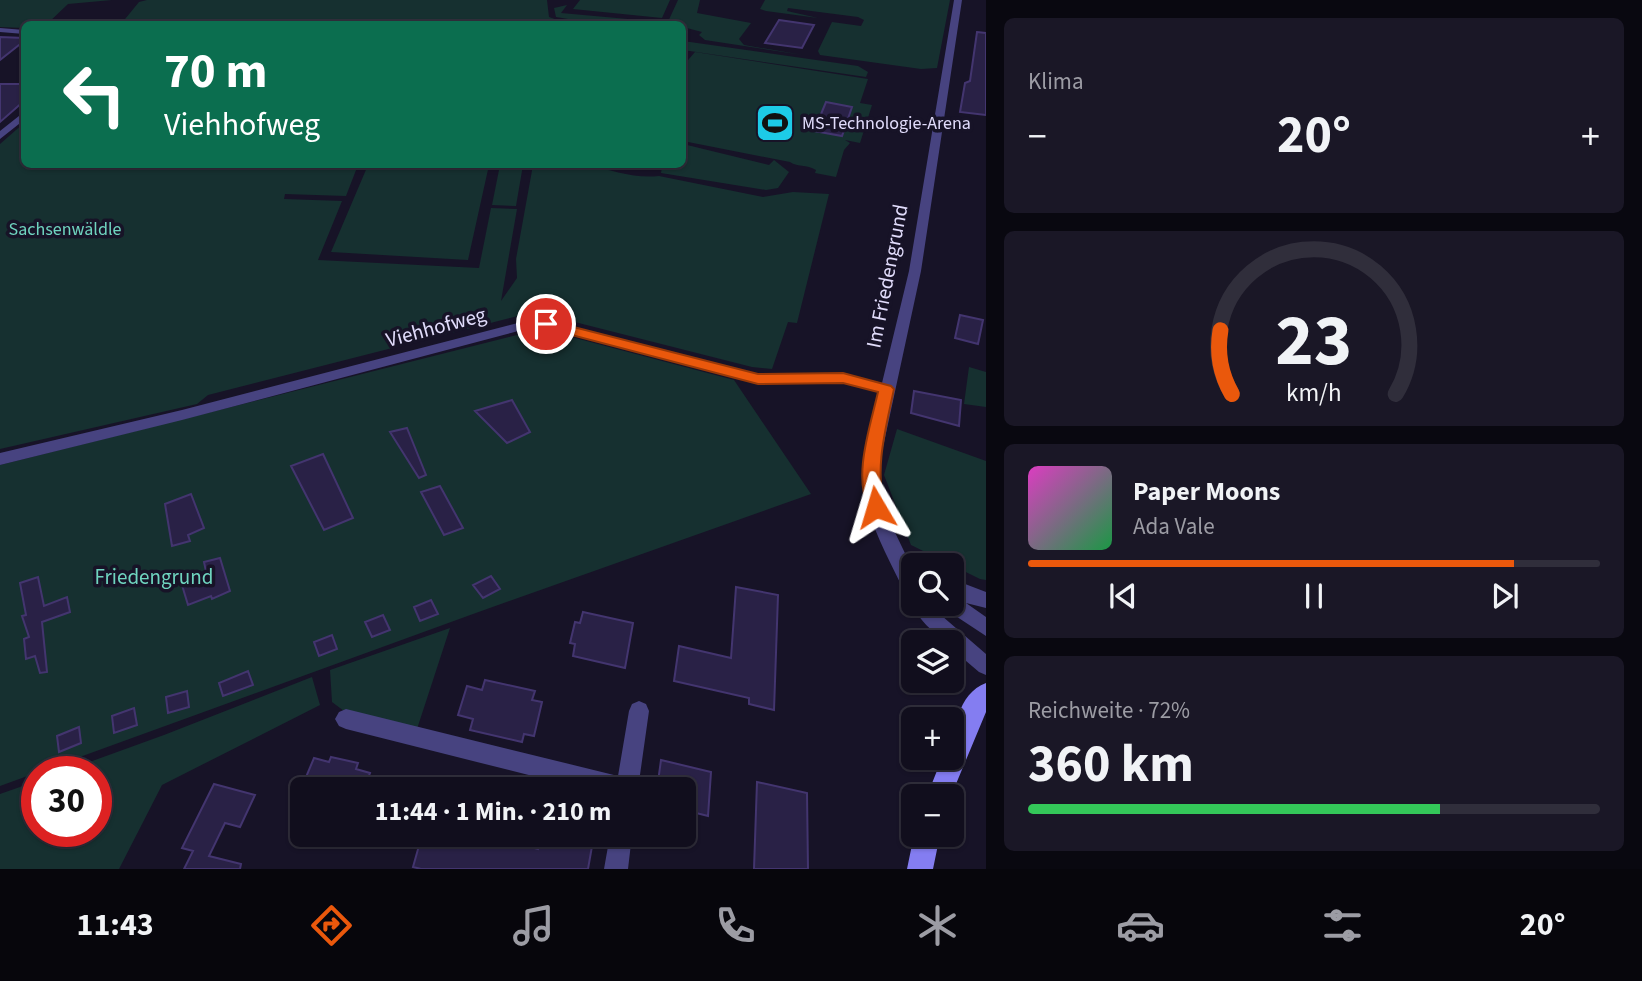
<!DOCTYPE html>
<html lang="de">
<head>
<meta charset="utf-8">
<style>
	body { margin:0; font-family:"Source Sans 3",sans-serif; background:#1a1726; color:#f1f3f6; height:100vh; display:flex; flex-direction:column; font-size:26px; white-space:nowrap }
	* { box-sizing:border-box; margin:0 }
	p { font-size:23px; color:#9c9ca4 }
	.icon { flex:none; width:38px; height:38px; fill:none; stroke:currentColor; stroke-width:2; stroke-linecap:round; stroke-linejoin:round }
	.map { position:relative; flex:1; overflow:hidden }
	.details { display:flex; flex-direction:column; gap:18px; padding:18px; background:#090810; width:656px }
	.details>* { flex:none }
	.banner { position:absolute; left:21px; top:21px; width:665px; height:147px; border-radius:10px; box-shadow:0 2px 5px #0004,0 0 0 2px #302e3b; background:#0b6e4f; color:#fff; overflow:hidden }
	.buttons { position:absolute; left:901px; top:553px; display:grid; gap:14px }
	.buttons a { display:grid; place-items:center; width:63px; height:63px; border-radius:10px; background:#110e1d; box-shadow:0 2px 5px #0004,0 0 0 2px #302e3b; font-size:35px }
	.speed { position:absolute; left:21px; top:756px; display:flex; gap:14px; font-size:35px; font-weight:700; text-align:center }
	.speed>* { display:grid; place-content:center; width:91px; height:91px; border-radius:50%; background:#110e1d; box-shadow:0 2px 5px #0004,0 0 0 2px #302e3b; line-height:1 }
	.speed .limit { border:10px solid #d22; background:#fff; color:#111 }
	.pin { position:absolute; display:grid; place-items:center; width:60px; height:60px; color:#fff; margin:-30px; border:4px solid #fff; border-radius:50%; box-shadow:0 2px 7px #0007 }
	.me { position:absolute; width:77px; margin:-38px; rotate:353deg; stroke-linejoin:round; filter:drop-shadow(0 0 5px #0008) }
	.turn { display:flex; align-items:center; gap:24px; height:147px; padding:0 28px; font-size:32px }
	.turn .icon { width:91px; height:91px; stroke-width:2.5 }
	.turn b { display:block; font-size:49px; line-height:60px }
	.big { font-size:52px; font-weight:700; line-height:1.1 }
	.details .tile { flex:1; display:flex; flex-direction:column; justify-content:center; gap:10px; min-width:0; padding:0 24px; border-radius:10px; background:#1a1726 }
	.details .dial { align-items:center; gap:0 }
	.dial svg { height:182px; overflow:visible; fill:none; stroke:#302e3b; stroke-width:7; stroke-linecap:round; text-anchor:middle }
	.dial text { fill:#f1f3f6; stroke:none }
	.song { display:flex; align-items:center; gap:21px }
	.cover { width:84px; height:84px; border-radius:10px; background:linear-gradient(135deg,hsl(310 70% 55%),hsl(140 70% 35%)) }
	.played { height:7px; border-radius:4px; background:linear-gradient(90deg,#ea580c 85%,#302e3b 85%) }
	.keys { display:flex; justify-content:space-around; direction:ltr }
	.heat { display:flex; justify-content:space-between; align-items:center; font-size:38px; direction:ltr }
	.charge { height:10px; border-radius:5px; background:linear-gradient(90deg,#34c759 72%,#302e3b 0) }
	.trip { position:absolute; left:290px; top:777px; width:406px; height:70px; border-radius:10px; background:#110e1d; box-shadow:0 2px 5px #0004,0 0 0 2px #302e3b; font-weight:700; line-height:70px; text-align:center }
	.tab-bar { display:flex; height:112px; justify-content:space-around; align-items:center; background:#07060c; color:#9c9ca4 }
	.tab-bar .icon { width:49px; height:49px }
	.tab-bar .on { color:#ea580c }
	.tab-bar b { font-size:32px; color:#f1f3f6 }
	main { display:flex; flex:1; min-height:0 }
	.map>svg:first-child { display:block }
	.green { fill:#163030 }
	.building { fill:#292146; stroke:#43356f; stroke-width:2 }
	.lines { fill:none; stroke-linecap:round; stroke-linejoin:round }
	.street { fill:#474380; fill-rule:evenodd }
	.secondary { fill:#847df1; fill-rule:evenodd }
	.route { fill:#ea580c; stroke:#983908; stroke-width:2 }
	.labels { text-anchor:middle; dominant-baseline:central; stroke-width:7; stroke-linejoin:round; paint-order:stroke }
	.far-poi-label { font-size:18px; fill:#e1dcfb; stroke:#171327; text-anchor:start }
	.far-park-label { font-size:18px; fill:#6fd4bf; stroke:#171327 }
	.street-label { font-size:21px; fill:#e1dcfb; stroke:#171327 }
	.park-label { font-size:21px; fill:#6fd4bf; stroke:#171327 }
</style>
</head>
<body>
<main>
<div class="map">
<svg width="986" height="869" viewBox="0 0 986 869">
	<rect width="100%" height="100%" fill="#171327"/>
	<path class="green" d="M 0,0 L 112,0 L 68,4 L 47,24 L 24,24 L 24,28 L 0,27 Z
		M 147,0 L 547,0 L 549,17 L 560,21 L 557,24 L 121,24 L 139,2 Z
		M 580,0 L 670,0 L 662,18 L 573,9 Z
		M 678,0 L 700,0 L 697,13 L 751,23 L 739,39 L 744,45 L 803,55 L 705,40 L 699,35 L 702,32 L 683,27 L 682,24 L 667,24 Z
		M 765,0 L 950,0 L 937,68 L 921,69 L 820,55 L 818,51 L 832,22 L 861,26 L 864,20 L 858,17 L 788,8 L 787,11 L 818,18 L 766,11 L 760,9 Z
		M 567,5 L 561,13 L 661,22 L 660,24 L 598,24 L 556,17 L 554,8 Z
		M 683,41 L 858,66 L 868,72 L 866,77 L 683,50 Z
		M 695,52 L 868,79 L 860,103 L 872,105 L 860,143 L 845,140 L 850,143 L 844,150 L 836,177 L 815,173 L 816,170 C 807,164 796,167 790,162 L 683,141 L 682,67 Z
		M 24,123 L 24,164 L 358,165 L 346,196 L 285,194 L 284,199 L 342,201 L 318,260 L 479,268 L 491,208 L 517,209 L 501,301 L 517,278 L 516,259 L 533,165 C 551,164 571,162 588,165 C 611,170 635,179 659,176 L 763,197 L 793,192 L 829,194 L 797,323 L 788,322 L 772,369 L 752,367 L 551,316 L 522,315 L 208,395 L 197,404 L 0,449 L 0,144 Z
		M 683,144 L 769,165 L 774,160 L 789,172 L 778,188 L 766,190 L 661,173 L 662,167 L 647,165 L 682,164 Z
		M 368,165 L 489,165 L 468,260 L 331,252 Z
		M 500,165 L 523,165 L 516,206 L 492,205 Z
		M 529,332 L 560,334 L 734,380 L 811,494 L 473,614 L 0,786 L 0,465 Z
		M 969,367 L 986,372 L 986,407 L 964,404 Z
		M 897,429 L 986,461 L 986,580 L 980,579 L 911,545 L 884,475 Z
		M 450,628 L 417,729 L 352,717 L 332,702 L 330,670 Z
		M 312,677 L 320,705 L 162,785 L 119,869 L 0,869 L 0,794 L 37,781 L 37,831 L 96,831 L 96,772 L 62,772 L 164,735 Z"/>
	<path class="building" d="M 779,20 L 814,25 L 802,48 L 765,43 Z
		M 977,32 L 986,33 L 986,115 L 960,112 L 965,83 L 970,81 Z
		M 0,37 L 24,38 L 24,41 L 0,60 Z
		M 0,84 L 24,84 L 24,101 L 0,122 Z
		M 826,102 L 852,107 L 842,136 L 814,131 Z
		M 960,315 L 983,320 L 978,344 L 955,338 Z
		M 914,391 L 961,400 L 959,426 L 911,413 Z
		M 512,400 L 530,432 L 507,443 L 475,411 Z
		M 407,428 L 426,475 L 419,478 L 390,432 Z
		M 323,454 L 353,518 L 324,530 L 291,466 Z
		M 440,486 L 463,528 L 444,535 L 421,492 Z
		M 191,494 L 204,528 L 188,535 L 190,541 L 172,546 L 165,504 Z
		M 220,558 L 230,591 L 212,599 L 211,596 L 188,605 L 182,585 L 207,576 L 204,562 Z
		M 491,576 L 500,589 L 483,598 L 473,585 Z
		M 38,577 L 44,606 L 67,597 L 70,612 L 42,622 L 47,672 L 40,673 L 35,656 L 26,659 L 24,639 L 29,637 L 22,616 L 26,615 L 20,583 Z
		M 736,587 L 778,595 L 774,710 L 749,704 L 749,698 L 674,681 L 679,646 L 731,658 Z
		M 431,600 L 438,614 L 420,621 L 414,607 Z
		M 583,612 L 633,623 L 625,668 L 573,656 L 575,644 L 570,643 L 575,622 L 580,623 Z
		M 383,615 L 390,630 L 372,637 L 365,622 Z
		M 332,635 L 337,649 L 319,656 L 314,642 Z
		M 248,671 L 253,685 L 223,696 L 219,683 Z
		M 485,680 L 535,691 L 532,700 L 542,702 L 534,736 L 524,734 L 522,742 L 470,730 L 473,719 L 458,715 L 467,686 L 482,690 Z
		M 187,691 L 189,707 L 168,713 L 166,697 Z
		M 134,708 L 137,725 L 114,733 L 112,716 Z
		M 79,727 L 81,743 L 59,752 L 57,736 Z
		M 331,757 L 358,763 L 356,769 L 370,773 L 364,789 L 301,789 L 314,758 L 329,762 Z
		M 661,760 L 711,772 L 708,816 L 684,810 L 684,789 L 657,789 Z
		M 757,782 L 807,793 L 808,869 L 754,869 Z
		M 214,784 L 255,795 L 240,827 L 225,823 L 209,856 L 241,864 L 240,869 L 184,869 L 193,851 L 182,848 Z
		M 422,835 L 485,835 L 538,849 L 541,835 L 594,835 L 588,869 L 421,869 L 413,867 Z"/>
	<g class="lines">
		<path class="street" d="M 954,0 L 962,0 L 921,271 L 880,461 L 880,492 L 890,522 L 914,572 L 914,604 L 932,604 L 942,616 L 986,654 L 986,675 L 979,672 L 952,649 L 952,642 L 945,642 C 932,631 919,620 912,604 L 913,600 L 907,598 L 905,593 C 886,552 858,508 864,461 C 867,438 875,415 880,392 L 843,383 L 757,384 L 546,328 L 522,330 L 182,420 L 0,465 L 0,453 L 182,410 L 522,322 L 546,320 L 757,374 L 843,373 L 882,383 L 909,271 Z
			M 0,28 L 24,30 L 24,34 L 0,32 Z
			M 24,112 L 24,120 L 0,139 L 0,131 Z
			M 952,579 L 986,592 L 986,608 L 966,603 L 986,617 L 986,636 L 945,609 L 943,604 L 952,604 Z
			M 639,701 L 646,704 L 649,711 L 638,789 L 584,789 L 346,729 L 339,726 L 335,719 L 339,712 L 346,709 L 618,776 L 629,711 L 632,704 Z
			M 610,835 L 632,835 L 628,869 L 604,869 Z"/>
		<path class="secondary" d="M 986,683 L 986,712 L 951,796 L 927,796 L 942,758 L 952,758 C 952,732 958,693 986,683 Z
			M 914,835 L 940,835 L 933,869 L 907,869 Z"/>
	</g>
	<path class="route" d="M 546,320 L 758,374 L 843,373 L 891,386 L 894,389 C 886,428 874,468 885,507 L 883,512 L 870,512 C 852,477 870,428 878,392 L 843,383 L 758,384 L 541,327 L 541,321 Z"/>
	<defs>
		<g id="stadium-square" transform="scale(2.0125)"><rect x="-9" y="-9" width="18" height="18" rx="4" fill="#1dcbe7" stroke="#171327"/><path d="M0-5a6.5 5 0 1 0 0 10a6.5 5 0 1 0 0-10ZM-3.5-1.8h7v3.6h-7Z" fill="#111"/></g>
	</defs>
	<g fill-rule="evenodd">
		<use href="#stadium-square" x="775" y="123"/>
	</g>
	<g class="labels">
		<g class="far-poi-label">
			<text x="802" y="123">MS-Technologie-Arena</text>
		</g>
		<g class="far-park-label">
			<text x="65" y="229">Sachsenwäldle</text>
		</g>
		<g class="street-label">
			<text transform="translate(887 276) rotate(-79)">Im Friedengrund</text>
			<text transform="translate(436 327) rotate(-15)">Viehhofweg</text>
		</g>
		<g class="park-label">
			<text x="154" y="577">Friedengrund</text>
		</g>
	</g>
</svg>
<div class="buttons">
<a><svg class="icon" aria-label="search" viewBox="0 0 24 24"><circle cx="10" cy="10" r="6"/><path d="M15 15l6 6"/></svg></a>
<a><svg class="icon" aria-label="layers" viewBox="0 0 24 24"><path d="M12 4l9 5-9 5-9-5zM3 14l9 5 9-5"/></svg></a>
<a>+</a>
<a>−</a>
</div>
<div class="speed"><div class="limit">30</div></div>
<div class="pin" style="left:546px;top:324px;background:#d93025"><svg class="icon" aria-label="arrive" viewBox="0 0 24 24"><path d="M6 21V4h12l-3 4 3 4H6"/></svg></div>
<svg class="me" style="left:876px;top:507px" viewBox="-20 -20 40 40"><path d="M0-17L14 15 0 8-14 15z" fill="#ea580c" stroke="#fff" stroke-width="4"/></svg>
<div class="trip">11:44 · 1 Min. · 210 m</div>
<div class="banner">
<div class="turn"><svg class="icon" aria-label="left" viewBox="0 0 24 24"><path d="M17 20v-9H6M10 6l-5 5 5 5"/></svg><div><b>70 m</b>Viehhofweg</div></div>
</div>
</div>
<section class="details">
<div class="tile"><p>Klima</p>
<div class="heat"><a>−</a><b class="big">20°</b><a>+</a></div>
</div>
<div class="tile dial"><svg viewBox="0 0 100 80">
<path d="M14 69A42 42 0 1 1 86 69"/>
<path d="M14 69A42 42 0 0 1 9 41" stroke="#ea580c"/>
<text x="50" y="56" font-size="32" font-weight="700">23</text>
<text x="50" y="72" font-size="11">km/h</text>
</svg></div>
<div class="tile">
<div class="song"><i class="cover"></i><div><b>Paper Moons</b><p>Ada Vale</p></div></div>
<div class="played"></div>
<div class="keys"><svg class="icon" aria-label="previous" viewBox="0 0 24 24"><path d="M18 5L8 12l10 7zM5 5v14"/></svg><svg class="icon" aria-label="pause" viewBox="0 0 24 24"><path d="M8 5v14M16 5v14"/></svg><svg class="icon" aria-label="next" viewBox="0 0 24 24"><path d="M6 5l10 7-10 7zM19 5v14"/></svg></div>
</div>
<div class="tile"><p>Reichweite · 72%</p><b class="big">360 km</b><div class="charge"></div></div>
</section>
</main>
<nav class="tab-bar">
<b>11:43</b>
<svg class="icon on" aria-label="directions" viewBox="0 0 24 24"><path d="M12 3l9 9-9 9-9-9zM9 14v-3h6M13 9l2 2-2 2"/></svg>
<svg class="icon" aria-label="music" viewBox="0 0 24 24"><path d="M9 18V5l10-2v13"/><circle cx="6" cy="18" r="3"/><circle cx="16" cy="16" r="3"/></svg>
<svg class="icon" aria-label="phone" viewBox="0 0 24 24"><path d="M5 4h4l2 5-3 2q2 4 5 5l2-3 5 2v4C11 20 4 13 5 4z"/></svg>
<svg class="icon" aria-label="climate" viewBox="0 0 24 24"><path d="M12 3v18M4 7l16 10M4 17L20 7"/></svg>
<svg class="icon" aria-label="car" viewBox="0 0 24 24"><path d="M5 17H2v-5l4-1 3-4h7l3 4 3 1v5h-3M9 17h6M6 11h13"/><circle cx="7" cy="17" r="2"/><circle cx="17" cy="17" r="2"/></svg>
<svg class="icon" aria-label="filters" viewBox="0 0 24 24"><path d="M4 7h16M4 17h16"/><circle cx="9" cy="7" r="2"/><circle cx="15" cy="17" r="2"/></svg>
<b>20°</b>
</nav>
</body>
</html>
